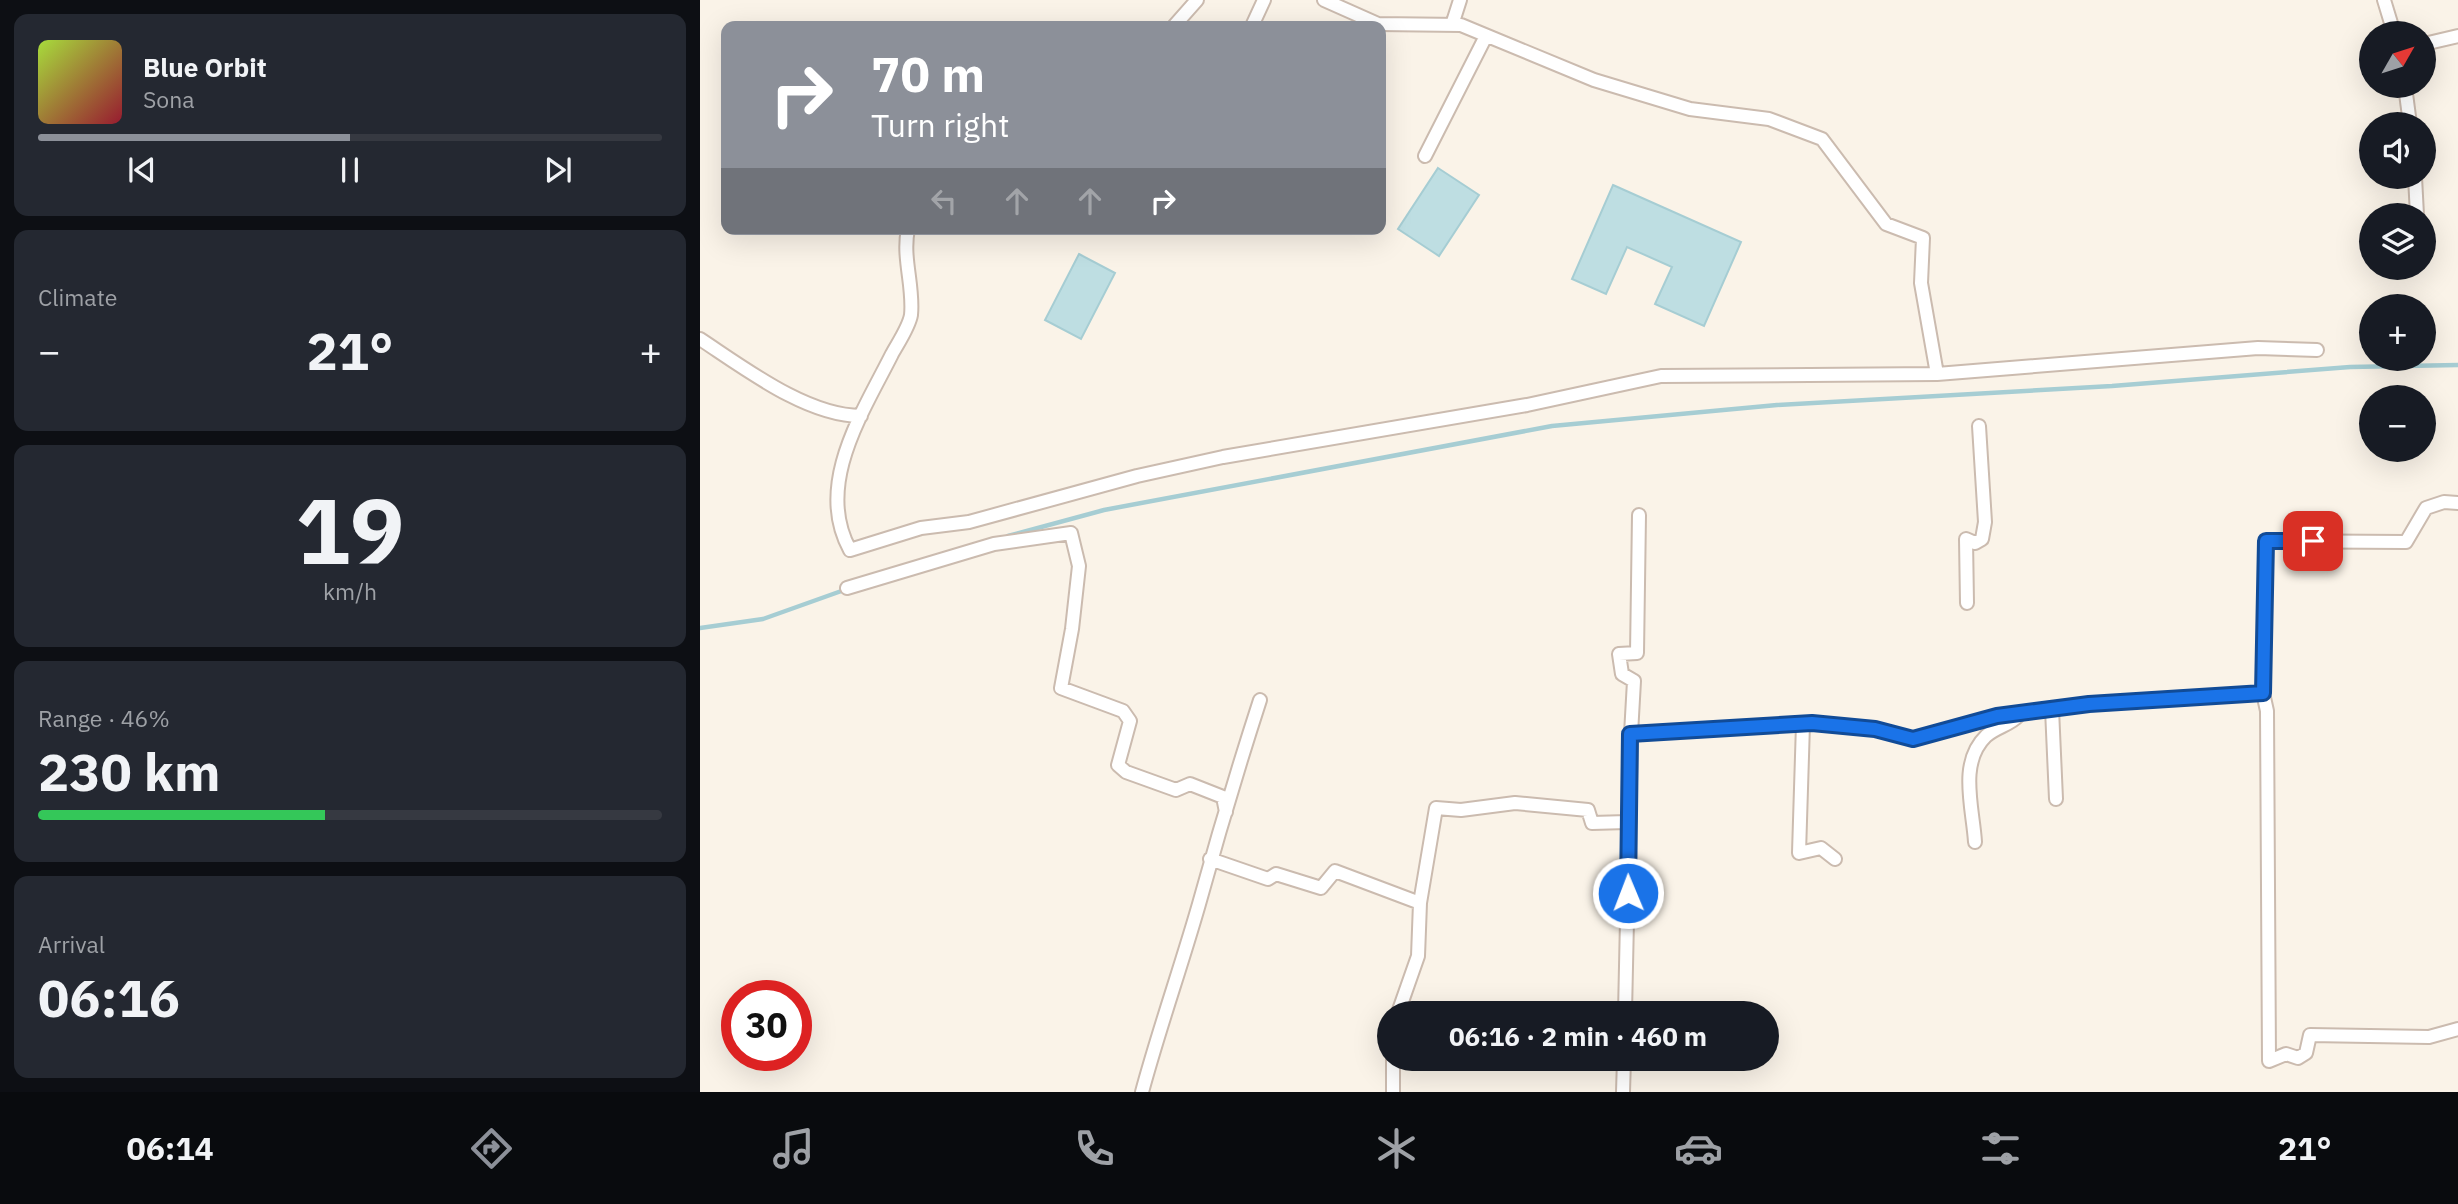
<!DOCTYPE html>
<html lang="en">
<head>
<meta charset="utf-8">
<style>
	body { margin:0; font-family:"IBM Plex Sans",sans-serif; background:#242831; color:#f1f3f6; height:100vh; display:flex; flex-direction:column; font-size:26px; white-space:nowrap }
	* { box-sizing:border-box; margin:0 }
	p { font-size:23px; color:#9ea1a6 }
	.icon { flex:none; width:38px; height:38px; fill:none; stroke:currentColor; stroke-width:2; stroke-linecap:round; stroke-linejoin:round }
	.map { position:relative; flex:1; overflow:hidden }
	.panel { display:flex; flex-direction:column; gap:14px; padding:14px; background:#0d0f14; width:700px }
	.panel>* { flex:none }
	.banner { position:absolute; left:21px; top:21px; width:665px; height:214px; border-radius:14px; box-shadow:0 7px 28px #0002; background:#8c9099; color:#fff; overflow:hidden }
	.needle { width:46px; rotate:51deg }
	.fabs { position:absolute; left:1659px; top:21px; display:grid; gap:14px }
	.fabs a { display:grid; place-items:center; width:77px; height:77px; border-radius:50%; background:#171b24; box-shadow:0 7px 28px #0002; font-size:35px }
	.speed { position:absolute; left:21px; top:980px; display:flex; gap:14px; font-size:35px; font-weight:700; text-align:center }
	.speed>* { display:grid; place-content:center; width:91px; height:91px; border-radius:50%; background:#171b24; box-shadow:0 7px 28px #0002; line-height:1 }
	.speed .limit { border:10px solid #d22; background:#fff; color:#111 }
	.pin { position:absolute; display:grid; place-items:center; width:60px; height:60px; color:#fff; margin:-30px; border-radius:14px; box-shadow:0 4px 10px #0006 }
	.me { position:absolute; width:77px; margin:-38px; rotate:359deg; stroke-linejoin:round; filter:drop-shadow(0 0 5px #0008) }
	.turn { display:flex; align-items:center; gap:24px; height:147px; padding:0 35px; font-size:32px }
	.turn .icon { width:91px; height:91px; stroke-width:2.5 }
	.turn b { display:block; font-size:49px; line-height:60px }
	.lanes { display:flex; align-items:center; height:66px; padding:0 35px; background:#0003; justify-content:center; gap:35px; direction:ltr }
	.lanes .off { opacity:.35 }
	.big { font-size:52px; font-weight:700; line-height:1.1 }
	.panel .tile { flex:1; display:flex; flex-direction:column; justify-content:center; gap:10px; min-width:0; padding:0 24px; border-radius:14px; background:#242831 }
	.panel .dial { align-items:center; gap:0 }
	.dial b { font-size:91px; line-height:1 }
	.song { display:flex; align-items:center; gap:21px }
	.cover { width:84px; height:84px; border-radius:10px; background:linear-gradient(135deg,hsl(80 70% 55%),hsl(350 70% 35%)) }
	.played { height:7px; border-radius:4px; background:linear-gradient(90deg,#8c9099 50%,#363941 50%) }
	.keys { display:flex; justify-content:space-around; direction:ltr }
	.heat { display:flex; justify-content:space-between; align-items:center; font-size:38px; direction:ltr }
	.charge { height:10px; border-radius:5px; background:linear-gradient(90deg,#34c759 46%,#363941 0) }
	.trip { position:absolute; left:677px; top:1001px; width:402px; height:70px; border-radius:35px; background:#171b24; box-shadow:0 7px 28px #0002; font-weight:700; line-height:70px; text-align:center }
	.dock { display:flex; height:112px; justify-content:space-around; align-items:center; background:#090b0e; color:#9ea1a6 }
	.dock .icon { width:49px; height:49px }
	.dock .selected { color:#8c9099 }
	.dock b { font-size:32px; color:#f1f3f6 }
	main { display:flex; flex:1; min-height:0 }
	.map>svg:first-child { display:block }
	.water { fill:#bedee2; stroke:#a6cdd3; stroke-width:2 }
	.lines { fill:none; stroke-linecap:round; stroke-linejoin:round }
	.stream { stroke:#a6cdd3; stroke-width:4.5 }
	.street-casing { stroke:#cbbbaf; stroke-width:16 }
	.street { stroke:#fff; stroke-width:12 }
	.route-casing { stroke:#114b97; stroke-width:18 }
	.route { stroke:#1a73e8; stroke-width:12 }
</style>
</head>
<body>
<main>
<section class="panel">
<div class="tile">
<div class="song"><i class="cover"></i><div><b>Blue Orbit</b><p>Sona</p></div></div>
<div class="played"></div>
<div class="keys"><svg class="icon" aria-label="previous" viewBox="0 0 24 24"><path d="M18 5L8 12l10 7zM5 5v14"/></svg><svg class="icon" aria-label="pause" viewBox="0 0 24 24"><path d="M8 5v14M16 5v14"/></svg><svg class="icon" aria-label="next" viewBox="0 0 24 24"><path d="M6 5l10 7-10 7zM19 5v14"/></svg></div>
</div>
<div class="tile"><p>Climate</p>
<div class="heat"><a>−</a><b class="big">21°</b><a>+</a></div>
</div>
<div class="tile dial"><b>19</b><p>km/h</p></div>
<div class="tile"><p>Range · 46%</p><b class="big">230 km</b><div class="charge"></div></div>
<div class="tile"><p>Arrival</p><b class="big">06:16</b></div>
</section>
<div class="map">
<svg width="1758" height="1092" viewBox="0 0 1758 1092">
	<rect width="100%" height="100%" fill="#faf3e8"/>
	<path class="water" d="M 738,168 L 779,195 L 739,256 L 698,229 Z
		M 913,185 L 1041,242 L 1004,326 L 955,304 L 972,267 L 927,247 L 906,294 L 872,279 Z
		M 379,254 L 415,273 L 381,339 L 345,320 Z"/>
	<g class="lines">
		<path class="stream" d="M 308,536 L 404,510 L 852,426 L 1077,405 L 1412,386 L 1650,367 L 1758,365
			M 0,628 L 63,619 L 147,589"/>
		<g class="street-casing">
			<path id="street" d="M 1684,0 L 1694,33
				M 752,25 L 760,0
				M 474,26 L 497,0
				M 552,26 L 564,0
				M 1724,44 L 1758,36
				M 1705,86 L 1710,124
				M 725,156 L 786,36
				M 1715,177 L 1717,215
				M 208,229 C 202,258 214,286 211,315 C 209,327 198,343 192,354 C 163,412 114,485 150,550 L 221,528 L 269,522 L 437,476 L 523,457 L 827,405 L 961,376 L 1237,374 L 1221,283 L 1223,238 L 1186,224 L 1122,139 L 1069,119 L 990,109 L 894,80 L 761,25 L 678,24 L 624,0
				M 0,339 C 44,368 107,416 161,416
				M 1237,374 L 1558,348 L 1617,350
				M 147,588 L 294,544 L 371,533 L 379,566 L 372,629 L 361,688 L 423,711 L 430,721 L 418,765 L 426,772 L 476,790 L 490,784 L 523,797 L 526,812
				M 1267,603 L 1266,539 L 1275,543 L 1282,539 L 1285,522 L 1279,426
				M 1563,693 L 1567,711 L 1569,1061 L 1586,1054 L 1598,1058 L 1606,1053 L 1610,1035 L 1729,1037 L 1758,1029
				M 1352,709 L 1356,799
				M 1103,724 L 1099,853 L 1121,848 L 1135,859
				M 931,734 L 934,681 L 922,674 L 919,654 L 937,653 L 939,515
				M 1275,842 C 1273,808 1258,763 1286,736 C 1296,727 1310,725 1318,716
				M 510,859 L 568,879 L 576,874 L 621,888 L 635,871 L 720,903
				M 698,1013 L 718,956 L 720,903 L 736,808 L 761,810 L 815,803 L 888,810 L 892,823 L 927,822
				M 925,1013 L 931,734 L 1112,723 L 1175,729 L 1213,739 L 1297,716 L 1389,704 L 1563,693 L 1566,541 L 1706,542 L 1726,508 L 1744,502 L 1758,503
				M 693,1059 L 693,1092
				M 442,1092 C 459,1029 481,967 499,904 C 518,835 538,768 560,700
				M 923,1092 L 924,1059"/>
		</g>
		<use href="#street" class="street"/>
	</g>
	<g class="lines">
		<g class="route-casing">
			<path id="route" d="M 928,893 L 930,734 L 1112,723 L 1175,729 L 1213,739 L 1297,716 L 1389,704 L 1563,693 L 1566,541 L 1613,541"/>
		</g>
		<use href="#route" class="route"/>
	</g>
</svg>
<div class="fabs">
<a><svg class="needle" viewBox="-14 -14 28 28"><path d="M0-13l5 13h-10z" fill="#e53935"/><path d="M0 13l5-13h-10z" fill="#9ea1a6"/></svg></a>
<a><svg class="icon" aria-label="sound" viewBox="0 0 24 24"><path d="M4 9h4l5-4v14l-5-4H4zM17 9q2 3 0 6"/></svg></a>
<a><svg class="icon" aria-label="layers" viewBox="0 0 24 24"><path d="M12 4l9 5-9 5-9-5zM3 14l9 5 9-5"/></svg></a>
<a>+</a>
<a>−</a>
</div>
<div class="speed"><div class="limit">30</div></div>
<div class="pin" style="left:1613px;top:541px;background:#d93025"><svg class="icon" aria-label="arrive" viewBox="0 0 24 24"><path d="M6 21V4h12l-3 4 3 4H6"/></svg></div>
<svg class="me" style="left:928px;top:893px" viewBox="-20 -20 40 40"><circle r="17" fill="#1a73e8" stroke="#fff" stroke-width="3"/><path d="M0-11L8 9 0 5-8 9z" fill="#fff"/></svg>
<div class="trip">06:16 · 2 min · 460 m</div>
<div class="banner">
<div class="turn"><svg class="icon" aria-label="right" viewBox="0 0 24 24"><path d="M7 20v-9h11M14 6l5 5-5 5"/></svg><div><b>70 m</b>Turn right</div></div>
<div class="lanes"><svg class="icon off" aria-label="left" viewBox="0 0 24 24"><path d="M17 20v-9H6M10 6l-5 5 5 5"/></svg><svg class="icon off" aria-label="ahead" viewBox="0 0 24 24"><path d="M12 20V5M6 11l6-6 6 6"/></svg><svg class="icon off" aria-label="ahead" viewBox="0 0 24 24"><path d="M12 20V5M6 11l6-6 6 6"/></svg><svg class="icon" aria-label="right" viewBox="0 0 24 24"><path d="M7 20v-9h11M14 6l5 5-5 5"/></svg></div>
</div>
</div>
</main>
<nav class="dock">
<b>06:14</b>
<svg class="icon selected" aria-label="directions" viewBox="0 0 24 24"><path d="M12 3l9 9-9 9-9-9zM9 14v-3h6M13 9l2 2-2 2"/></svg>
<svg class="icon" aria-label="music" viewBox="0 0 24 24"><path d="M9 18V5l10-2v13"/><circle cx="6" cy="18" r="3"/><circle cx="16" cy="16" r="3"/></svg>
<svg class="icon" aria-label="phone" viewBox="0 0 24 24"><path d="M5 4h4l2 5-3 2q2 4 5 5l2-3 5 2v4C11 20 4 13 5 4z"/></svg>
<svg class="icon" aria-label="climate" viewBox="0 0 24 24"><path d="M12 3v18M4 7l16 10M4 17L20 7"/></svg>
<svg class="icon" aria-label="car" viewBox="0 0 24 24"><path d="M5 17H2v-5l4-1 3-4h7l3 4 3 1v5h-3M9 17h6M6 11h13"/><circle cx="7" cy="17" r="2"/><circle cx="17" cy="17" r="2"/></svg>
<svg class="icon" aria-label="filters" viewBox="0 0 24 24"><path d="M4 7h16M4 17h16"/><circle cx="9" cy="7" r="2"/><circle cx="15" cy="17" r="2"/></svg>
<b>21°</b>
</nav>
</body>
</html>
